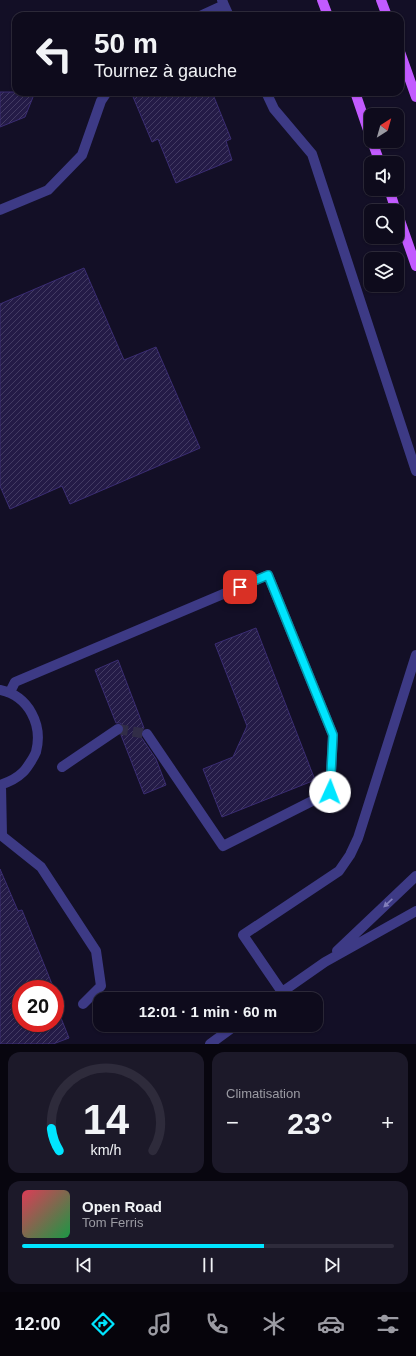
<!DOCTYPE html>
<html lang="fr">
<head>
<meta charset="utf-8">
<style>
	body { margin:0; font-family:Arial,sans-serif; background:#1c1929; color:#f1f3f6; height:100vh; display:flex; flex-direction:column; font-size:15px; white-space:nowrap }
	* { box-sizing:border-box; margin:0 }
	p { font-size:13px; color:#9b9ba3 }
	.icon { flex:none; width:22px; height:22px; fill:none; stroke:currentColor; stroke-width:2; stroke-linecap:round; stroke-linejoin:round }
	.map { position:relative; height:1044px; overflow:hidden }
	.sheet { display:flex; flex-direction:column; gap:8px; padding:8px; background:#08060f; flex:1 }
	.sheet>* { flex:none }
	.top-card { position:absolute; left:12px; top:12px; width:392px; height:84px; border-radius:12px; box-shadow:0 1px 3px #0004,0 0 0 1px #2e2b3b; background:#0e0b1c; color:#f1f3f6; overflow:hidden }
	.needle { width:26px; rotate:37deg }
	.tools { position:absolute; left:364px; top:108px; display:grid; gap:8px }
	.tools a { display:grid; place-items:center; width:40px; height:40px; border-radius:8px; background:#0e0b1c; box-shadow:0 1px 3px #0004,0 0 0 1px #2e2b3b; font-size:20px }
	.speed { position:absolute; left:12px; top:980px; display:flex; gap:8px; font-size:20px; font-weight:700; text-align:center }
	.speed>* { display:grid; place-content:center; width:52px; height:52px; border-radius:50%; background:#0e0b1c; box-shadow:0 1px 3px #0004,0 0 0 1px #2e2b3b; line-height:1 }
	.speed .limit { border:6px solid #d22; background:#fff; color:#111 }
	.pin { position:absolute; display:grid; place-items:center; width:34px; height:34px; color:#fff; margin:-17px; border-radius:8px; box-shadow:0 2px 6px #0006 }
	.me { position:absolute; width:44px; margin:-22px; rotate:2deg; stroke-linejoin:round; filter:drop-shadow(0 0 3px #0008) }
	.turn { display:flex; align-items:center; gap:14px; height:84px; padding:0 16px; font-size:18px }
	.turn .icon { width:52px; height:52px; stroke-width:2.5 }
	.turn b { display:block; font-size:28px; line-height:34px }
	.big { font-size:30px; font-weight:700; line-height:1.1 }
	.sheet .card { flex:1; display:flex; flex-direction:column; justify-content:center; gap:6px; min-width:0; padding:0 14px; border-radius:12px; background:#1c1929 }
	.sheet .dial { align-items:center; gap:0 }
	.dial svg { height:104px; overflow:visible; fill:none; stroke:#2e2b3b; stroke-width:7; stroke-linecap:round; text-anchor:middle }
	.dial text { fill:#f1f3f6; stroke:none }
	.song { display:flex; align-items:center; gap:12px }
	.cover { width:48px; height:48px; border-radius:6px; background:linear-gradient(135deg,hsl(350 70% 55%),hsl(140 70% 35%)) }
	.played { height:4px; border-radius:2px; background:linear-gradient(90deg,#00e5ff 65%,#2e2b3b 65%) }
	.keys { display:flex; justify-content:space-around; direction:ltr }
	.heat { display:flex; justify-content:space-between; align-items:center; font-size:22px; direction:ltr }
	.sheet .tiles { flex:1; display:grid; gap:8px; grid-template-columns:1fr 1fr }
	.card:last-child { grid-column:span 2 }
	.trip { position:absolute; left:93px; top:992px; width:230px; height:40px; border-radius:12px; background:#0e0b1c; box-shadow:0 1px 3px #0004,0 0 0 1px #2e2b3b; font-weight:700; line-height:40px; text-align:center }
	.tab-bar { display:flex; height:64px; justify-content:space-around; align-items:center; background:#06040b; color:#9b9ba3 }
	.tab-bar .icon { width:28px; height:28px }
	.tab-bar .selected { color:#00e5ff }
	.tab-bar b { font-size:18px; color:#f1f3f6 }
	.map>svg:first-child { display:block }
	.building { fill:url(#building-hatch); stroke:#3b2d73 }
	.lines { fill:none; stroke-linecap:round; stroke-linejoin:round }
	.minor-tunnel { stroke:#312d47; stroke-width:10; stroke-dasharray:10 5; stroke-linecap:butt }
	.minor { stroke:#3d3a85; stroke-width:10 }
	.major { stroke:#c25bff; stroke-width:10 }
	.oneway { fill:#837fbc }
	.route-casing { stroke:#0095a6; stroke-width:10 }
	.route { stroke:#00e5ff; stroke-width:7 }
</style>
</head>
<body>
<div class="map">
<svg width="416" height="1044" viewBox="0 0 416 1044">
	<defs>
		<pattern id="building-hatch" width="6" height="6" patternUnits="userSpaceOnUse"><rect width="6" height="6" fill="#241b47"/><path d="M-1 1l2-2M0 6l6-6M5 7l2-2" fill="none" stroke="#433b63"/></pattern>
	</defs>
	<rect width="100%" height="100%" fill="#130f26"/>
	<path class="building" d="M 0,92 L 35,92 L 25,117 L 0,127 Z
		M 131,92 L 212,92 L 231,139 L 226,141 L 232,160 L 176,183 L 158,139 L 152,142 Z
		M 84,268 L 124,360 L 156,347 L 200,448 L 70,504 L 62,486 L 10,509 L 0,486 L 0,304 Z
		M 256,628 L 315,780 L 222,817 L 203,769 L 233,757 L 247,726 L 215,644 Z
		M 118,660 L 144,728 L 141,732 L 141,737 L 156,759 L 166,785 L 144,794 L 121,735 L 124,731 L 124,726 L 120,723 L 116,723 L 95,670 Z
		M 0,869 L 18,911 L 22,910 L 54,989 L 21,989 L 21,1023 L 55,1023 L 55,1003 L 69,1038 L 53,1044 L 0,1044 Z"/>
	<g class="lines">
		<path class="minor-tunnel" d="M 118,729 L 147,734"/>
		<path class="minor" d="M 224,5 L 229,16
			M 200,16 L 224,5 L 222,0
			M 266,92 L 274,109 L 312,154 L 416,471
			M 0,210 L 48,190 L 82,155 L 101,101 L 107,92
			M 0,690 C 29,696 43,725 36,752 C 34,757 26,770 22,773 C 17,778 6,783 0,785
			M 10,692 L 15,682 L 268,575 L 333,735 L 330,792 L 223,846 L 147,734
			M 62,767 L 118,729
			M 1,785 L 2,836 L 41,867 L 96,951 L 101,986 L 83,1004
			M 337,951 L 416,876
			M 282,992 L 243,935 L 339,871 L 350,855 L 358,838 L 416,655
			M 272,999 L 325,962 L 416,911
			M 210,1044 L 236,1025"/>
		<path class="major" d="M 322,0 L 328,16
			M 381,0 L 387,16
			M 400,52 L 416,97
			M 355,92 L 371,139
			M 372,141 L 380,163
			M 389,189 L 396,211
			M 397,212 L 416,266"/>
	</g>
	<defs><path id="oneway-solid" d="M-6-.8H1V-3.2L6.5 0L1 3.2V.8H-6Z"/></defs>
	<use class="oneway" href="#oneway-solid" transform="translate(388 903) rotate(137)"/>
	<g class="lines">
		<g class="route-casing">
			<path id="route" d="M 240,587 L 268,575 L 333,735 L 330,792"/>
		</g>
		<use href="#route" class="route"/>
	</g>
</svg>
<div class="tools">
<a><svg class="needle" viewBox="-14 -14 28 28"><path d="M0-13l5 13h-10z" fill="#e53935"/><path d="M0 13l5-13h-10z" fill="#9b9ba3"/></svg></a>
<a><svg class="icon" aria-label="sound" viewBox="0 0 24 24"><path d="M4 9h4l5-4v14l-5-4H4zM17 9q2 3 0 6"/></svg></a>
<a><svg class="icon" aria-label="search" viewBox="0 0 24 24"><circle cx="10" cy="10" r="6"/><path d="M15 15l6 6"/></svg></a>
<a><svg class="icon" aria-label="layers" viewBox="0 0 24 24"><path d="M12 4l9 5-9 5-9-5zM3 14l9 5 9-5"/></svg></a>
</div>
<div class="speed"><div class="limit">20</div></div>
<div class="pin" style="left:240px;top:587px;background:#d93025"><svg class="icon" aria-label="arrive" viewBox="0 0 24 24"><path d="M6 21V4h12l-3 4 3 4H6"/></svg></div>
<svg class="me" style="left:330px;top:792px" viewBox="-20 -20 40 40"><circle r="19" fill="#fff"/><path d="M0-13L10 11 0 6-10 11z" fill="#00e5ff"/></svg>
<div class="trip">12:01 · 1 min · 60 m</div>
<div class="top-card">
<div class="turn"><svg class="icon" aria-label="left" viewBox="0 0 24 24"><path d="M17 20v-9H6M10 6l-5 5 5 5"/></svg><div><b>50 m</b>Tournez à gauche</div></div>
</div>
</div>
<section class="sheet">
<div class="tiles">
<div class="card dial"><svg viewBox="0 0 100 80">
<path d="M14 69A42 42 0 1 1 86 69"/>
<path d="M14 69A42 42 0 0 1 8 52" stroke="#00e5ff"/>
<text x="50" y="56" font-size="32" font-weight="700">14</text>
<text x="50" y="72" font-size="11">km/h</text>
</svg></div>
<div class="card"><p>Climatisation</p>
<div class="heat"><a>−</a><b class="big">23°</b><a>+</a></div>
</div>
<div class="card">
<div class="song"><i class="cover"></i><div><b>Open Road</b><p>Tom Ferris</p></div></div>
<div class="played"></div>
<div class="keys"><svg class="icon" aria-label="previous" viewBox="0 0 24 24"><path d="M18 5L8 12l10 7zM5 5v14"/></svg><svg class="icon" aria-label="pause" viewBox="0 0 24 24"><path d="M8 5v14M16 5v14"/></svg><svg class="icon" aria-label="next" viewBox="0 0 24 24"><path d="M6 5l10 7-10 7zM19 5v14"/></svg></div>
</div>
</div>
</section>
<nav class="tab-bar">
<b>12:00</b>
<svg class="icon selected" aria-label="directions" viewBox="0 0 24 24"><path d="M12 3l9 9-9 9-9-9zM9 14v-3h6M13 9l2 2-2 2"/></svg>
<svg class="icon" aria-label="music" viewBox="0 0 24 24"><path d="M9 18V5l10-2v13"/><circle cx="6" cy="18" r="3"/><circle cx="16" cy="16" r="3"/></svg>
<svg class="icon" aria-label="phone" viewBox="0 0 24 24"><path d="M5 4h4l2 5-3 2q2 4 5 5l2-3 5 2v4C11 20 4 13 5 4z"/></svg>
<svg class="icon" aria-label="climate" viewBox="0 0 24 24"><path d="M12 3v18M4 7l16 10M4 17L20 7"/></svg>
<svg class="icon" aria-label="car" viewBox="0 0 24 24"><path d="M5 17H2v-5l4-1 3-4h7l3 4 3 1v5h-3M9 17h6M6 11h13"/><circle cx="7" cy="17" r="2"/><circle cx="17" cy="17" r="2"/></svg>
<svg class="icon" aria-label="filters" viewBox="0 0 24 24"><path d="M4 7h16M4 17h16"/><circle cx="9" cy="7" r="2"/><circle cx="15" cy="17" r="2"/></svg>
</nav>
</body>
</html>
